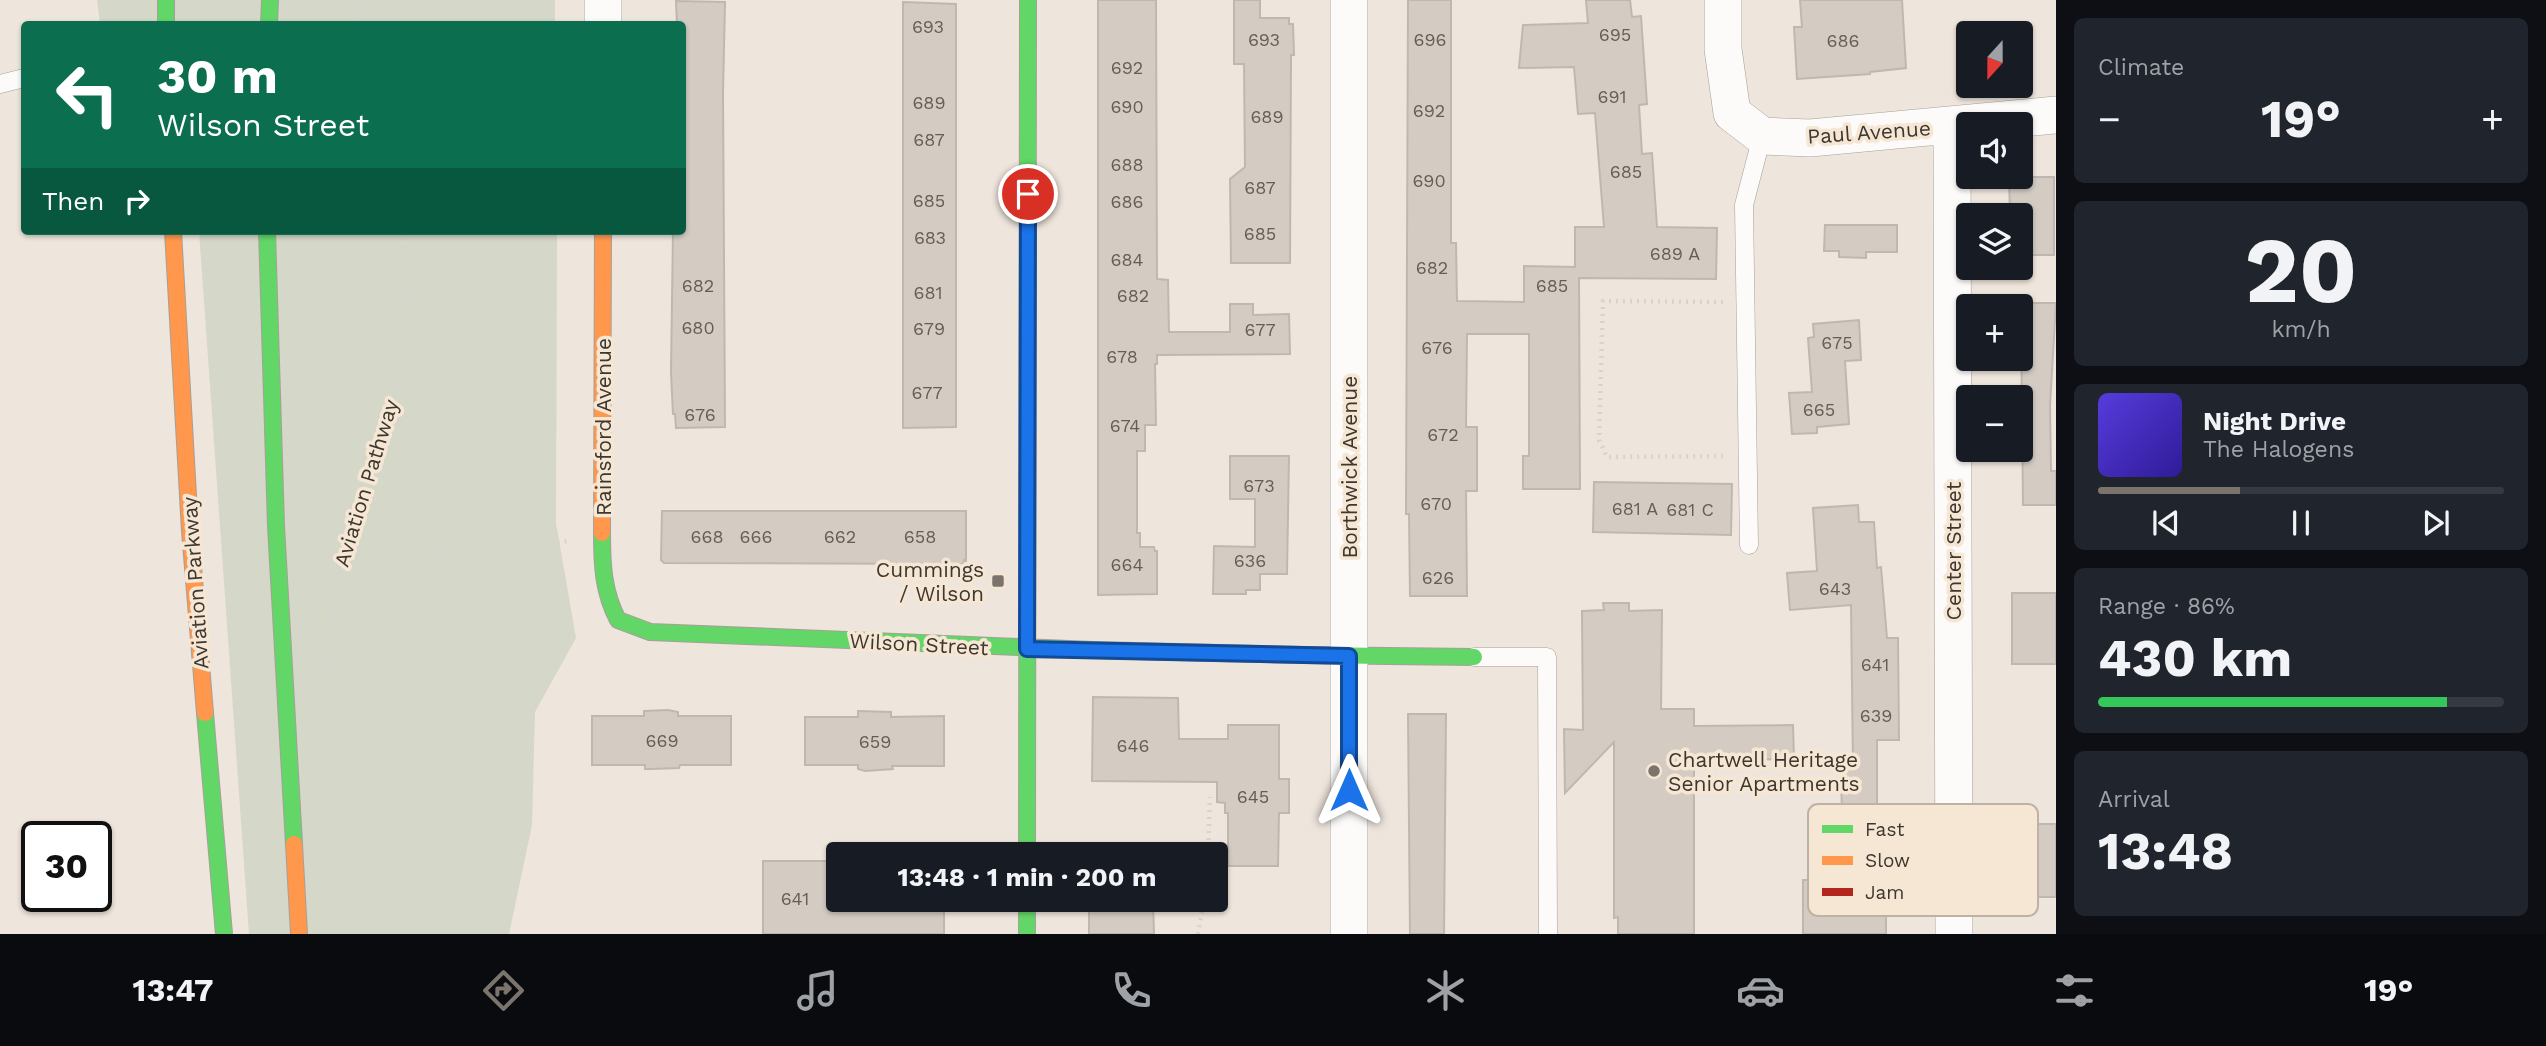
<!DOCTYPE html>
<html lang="en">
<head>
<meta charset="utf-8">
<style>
	body { margin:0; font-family:"Work Sans",sans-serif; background:#20242c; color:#f1f3f6; height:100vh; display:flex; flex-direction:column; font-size:26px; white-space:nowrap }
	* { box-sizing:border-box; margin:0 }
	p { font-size:23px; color:#9ea1a6 }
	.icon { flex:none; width:38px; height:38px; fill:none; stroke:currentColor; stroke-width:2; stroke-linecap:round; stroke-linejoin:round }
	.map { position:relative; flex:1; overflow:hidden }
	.details { display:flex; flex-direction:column; gap:18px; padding:18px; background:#0d0f14; width:490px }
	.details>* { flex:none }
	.top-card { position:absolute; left:21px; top:21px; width:665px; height:214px; border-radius:7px; box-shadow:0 2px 5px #0004; background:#0b6e4f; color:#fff; overflow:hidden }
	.needle { width:46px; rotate:201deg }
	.fabs { position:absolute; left:1956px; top:21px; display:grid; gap:14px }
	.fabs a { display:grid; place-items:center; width:77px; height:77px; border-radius:7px; background:#171b24; box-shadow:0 2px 5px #0004; font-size:35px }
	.speed { position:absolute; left:21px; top:821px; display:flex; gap:14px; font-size:35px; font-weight:700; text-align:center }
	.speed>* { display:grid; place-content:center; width:91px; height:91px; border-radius:50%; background:#171b24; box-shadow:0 2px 5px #0004; line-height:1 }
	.speed .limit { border:4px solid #111; border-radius:10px; background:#fff; color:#111 }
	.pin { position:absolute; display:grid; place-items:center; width:60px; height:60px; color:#fff; margin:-30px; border:4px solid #fff; border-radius:50%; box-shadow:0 2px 7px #0007 }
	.me { position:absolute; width:77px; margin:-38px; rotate:0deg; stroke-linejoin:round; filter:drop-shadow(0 0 5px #0008) }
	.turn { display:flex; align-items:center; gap:24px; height:147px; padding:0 21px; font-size:32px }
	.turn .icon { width:91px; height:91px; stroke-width:2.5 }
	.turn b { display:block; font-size:49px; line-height:60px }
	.then { display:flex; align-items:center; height:66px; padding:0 21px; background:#0003; gap:14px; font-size:26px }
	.big { font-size:52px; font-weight:700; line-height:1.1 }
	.details .card { flex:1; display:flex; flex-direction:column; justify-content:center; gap:10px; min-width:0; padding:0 24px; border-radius:10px; background:#20242c }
	.details .dial { align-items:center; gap:0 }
	.dial b { font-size:91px; line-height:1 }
	.song { display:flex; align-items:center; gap:21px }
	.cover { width:84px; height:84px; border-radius:10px; background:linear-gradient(135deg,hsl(250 70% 55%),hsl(250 70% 35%)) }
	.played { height:7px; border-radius:4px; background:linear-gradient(90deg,#7b746c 35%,#363941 35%) }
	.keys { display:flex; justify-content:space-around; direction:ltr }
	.heat { display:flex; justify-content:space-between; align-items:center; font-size:38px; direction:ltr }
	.charge { height:10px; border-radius:5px; background:linear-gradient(90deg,#34c759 86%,#363941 0) }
	.trip { position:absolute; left:826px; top:842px; width:402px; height:70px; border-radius:7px; background:#171b24; box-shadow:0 2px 5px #0004; font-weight:700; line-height:70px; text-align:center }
	.tab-bar { display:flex; height:112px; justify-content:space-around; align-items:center; background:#090b0e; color:#9ea1a6 }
	.tab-bar .icon { width:49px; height:49px }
	.tab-bar .active { color:#7b746c }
	.tab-bar b { font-size:32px; color:#f1f3f6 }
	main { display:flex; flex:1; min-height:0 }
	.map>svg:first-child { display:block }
	.green { fill:#d5d7c8 }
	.building { fill:#d4ccc3; stroke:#bfb8b1; stroke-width:2 }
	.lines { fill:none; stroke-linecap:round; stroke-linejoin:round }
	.lane-casing { stroke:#a6a099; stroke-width:19 }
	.street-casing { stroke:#a6a099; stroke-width:38 }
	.fast-casing { stroke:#a6a099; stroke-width:18 }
	.slow-casing { stroke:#a6a099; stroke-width:18 }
	.jam-casing { stroke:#a6a099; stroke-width:18 }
	.path { stroke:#d6d4d1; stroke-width:4.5; stroke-dasharray:2 5; stroke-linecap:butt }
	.lane { stroke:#fcfbfa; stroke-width:18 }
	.street { stroke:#fcfbfa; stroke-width:37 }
	.fast { stroke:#63d668; stroke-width:16 }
	.slow { stroke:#ff974d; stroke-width:16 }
	.jam { stroke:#b3261e; stroke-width:16 }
	.route-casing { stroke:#114b97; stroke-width:18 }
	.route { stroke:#1a73e8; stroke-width:12 }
	.poi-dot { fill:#7b746c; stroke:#f6e6d4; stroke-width:2.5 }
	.labels { text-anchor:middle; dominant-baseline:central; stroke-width:7; stroke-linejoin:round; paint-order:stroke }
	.number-label { font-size:18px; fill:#655e57 }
	.street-label { font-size:21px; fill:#3d3730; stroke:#f6e6d4 }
	.poi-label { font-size:21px; fill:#3d3730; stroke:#f6e6d4; text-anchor:end }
	.key { fill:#f6e6d4; stroke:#beb2a3; stroke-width:2 }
	.key-label { font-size:19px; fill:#3d3730 }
</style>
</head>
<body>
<main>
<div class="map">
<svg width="2056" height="934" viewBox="0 0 2056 934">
	<rect width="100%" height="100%" fill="#eee5dc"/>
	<path class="green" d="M 97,0 L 555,0 L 555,24 L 100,24 Z
		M 199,231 L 557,231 L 556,523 L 576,638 L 535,712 L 532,825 L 509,934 L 249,934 Z"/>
	<path class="building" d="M 1098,0 L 1156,0 L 1157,279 L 1168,280 L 1169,332 L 1230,332 L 1230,304 L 1253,304 L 1253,315 L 1289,314 L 1290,354 L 1157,355 L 1157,364 L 1155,364 L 1156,425 L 1145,425 L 1145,451 L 1137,451 L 1137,533 L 1140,533 L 1140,547 L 1154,547 L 1155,551 L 1157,551 L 1157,594 L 1098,595 Z
		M 1234,0 L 1260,0 L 1260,18 L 1289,18 L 1289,24 L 1293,24 L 1294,55 L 1291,55 L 1290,263 L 1231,263 L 1230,179 L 1245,167 L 1244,64 L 1234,64 Z
		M 1408,0 L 1451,0 L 1451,243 L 1456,243 L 1457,301 L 1524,302 L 1524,266 L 1575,267 L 1575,227 L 1604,227 L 1595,113 L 1578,114 L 1574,67 L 1519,68 L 1523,25 L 1588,23 L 1586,0 L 1630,0 L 1632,17 L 1641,16 L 1647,104 L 1639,105 L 1642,154 L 1652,153 L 1657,227 L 1717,228 L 1716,279 L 1579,278 L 1580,489 L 1523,489 L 1523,456 L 1529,456 L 1529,334 L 1467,334 L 1466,427 L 1477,427 L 1477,491 L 1466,491 L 1467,596 L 1410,596 L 1409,514 L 1406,514 Z
		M 1800,0 L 1902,0 L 1906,68 L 1870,72 L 1870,74 L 1797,79 L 1794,27 L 1802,27 Z
		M 676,1 L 725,2 L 723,93 L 725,427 L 676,428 L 675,414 L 673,414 L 671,372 L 673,231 L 682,231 L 682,24 L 677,24 Z
		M 903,2 L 956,4 L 956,427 L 903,428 Z
		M 2009,177 L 2054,177 L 2054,255 L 2021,255 L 2021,215 L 2010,215 Z
		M 1825,225 L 1897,225 L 1897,252 L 1866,252 L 1866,258 L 1839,257 L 1839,251 L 1824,251 Z
		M 2027,303 L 2056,303 L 2050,406 L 2051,471 L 2056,471 L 2056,505 L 2023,505 L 2021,326 L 2028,326 Z
		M 1859,320 L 1861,360 L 1845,361 L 1849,424 L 1817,427 L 1817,433 L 1792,434 L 1789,393 L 1812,392 L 1808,338 L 1814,337 L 1813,324 Z
		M 1230,456 L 1289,456 L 1287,574 L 1260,574 L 1260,590 L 1246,590 L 1246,594 L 1213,594 L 1214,546 L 1255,547 L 1255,499 L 1230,499 Z
		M 1594,482 L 1732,484 L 1731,535 L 1593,532 Z
		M 1858,505 L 1859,522 L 1874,522 L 1877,568 L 1881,567 L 1887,638 L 1898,638 L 1899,740 L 1877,740 L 1877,880 L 1886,880 L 1886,934 L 1803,934 L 1803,880 L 1834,880 L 1832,822 L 1842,822 L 1841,765 L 1853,765 L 1851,605 L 1790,610 L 1787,573 L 1817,571 L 1813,508 Z
		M 662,511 L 966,511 L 966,561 L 964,560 L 963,564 L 664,563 L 661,560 Z
		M 2012,593 L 2056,593 L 2056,664 L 2012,664 Z
		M 1603,603 L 1629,603 L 1629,611 L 1662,610 L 1661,709 L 1694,709 L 1694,726 L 1793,725 L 1794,759 L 1694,760 L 1694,934 L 1618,934 L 1618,917 L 1614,918 L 1614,742 L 1565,793 L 1564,729 L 1583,730 L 1582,611 L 1604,610 Z
		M 1093,697 L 1178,698 L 1179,739 L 1228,739 L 1228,725 L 1279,725 L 1279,779 L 1289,779 L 1289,813 L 1279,813 L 1278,866 L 1228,866 L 1228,813 L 1225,813 L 1225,803 L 1217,802 L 1217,782 L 1092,781 Z
		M 668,710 L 678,712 L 678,716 L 731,716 L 731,765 L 680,765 L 679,768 L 651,769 L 645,769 L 645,765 L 592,765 L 592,716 L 644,716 L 644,711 Z
		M 858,711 L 891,712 L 891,717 L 944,716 L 944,766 L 892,766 L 893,769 L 865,771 L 858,769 L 858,765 L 805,765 L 805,717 L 858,717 Z
		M 1408,714 L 1446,714 L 1444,934 L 1410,934 Z
		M 2013,824 L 2056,824 L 2056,897 L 2013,897 Z
		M 763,861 L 838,861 L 838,900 L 944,900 L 944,934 L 763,934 Z
		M 1100,900 L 1151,900 L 1153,902 L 1154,934 L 1089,934 L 1089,901 Z"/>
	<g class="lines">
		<g class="lane-casing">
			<path id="lane" d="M 0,84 L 24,78
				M 1749,545 L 1744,205 L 1762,136
				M 1474,657 L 1547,657 L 1548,934"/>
		</g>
		<g class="street-casing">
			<path id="street" d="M 1723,0 L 1723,49 L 1732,113 L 1762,136 L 1810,138 L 2056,115
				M 603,24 L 603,0
				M 1952,126 L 1954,934
				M 1349,934 L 1349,0"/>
		</g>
		<g class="fast-casing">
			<path id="fast" d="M 166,0 L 166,24
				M 269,24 L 270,0
				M 267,231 L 276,526 L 294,844
				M 602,533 C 602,564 603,592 618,620 L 650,632 L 1093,650
				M 1303,655 L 1474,657
				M 205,713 L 224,934
				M 1027,854 L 1028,0
				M 1027,900 L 1027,934"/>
		</g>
		<g class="slow-casing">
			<path id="slow" d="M 173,231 L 190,531 L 205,713
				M 602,533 L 603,231
				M 294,844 L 299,934"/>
		</g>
		<g class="jam-casing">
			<path id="jam" d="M 1093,650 L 1303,655"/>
		</g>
		<path class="path" d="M 350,0 L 358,24
			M 360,0 L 399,24
			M 1723,302 L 1603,301 L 1599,440 L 1607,457 L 1726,456
			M 394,397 L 402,430 L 422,474 L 472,520 L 529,544
			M 341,554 L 452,551 L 570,541
			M 1208,854 L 1210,797
			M 397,934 L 392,909 L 351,812 L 333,726 L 329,674 L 333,620 L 341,554 L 371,457 L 394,396 L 403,345 L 406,293 L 406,231
			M 1198,934 L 1204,900"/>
		<use href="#lane" class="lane"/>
		<use href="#street" class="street"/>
		<use href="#fast" class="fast"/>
		<use href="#slow" class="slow"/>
		<use href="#jam" class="jam"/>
	</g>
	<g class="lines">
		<g class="route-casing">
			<path id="route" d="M 1028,194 L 1027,649 L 1349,656 L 1349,790"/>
		</g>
		<use href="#route" class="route"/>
	</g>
	<g class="poi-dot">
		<rect x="991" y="574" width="14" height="14" rx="3.5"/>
		<circle cx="1654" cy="771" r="7"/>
	</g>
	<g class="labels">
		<g class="number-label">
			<text x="928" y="26">693</text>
			<text x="1615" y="34">695</text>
			<text x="1264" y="39">693</text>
			<text x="1430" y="39">696</text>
			<text x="1843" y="40">686</text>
			<text x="1127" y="67">692</text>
			<text x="1612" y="96">691</text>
			<text x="929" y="102">689</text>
			<text x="1127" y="106">690</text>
			<text x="1429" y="110">692</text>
			<text x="1267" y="116">689</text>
			<text x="929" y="139">687</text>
			<text x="1127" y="164">688</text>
			<text x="1626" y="171">685</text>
			<text x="1429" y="180">690</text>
			<text x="1260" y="187">687</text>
			<text x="929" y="200">685</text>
			<text x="1127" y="201">686</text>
			<text x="1260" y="233">685</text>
			<text x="930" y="237">683</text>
			<text x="1675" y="253">689 A</text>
			<text x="1127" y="259">684</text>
			<text x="1432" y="267">682</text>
			<text x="698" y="285">682</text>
			<text x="1552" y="285">685</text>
			<text x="928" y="292">681</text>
			<text x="1133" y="295">682</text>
			<text x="698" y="327">680</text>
			<text x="929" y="328">679</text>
			<text x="1260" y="329">677</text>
			<text x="1837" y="342">675</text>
			<text x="1437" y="347">676</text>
			<text x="1122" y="356">678</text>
			<text x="927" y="392">677</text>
			<text x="1819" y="409">665</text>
			<text x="700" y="414">676</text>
			<text x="1125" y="425">674</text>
			<text x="1443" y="434">672</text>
			<text x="1259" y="485">673</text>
			<text x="1436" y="503">670</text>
			<text x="1635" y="508">681 A</text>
			<text x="1690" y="509">681 C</text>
			<text x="707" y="536">668</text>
			<text x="756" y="536">666</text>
			<text x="840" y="536">662</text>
			<text x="920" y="536">658</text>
			<text x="1250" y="560">636</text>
			<text x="1127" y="564">664</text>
			<text x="1438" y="577">626</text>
			<text x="1835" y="588">643</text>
			<text x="1875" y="664">641</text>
			<text x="1876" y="715">639</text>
			<text x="662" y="740">669</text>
			<text x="875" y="741">659</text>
			<text x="1133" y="745">646</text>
			<text x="1253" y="796">645</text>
			<text x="795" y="898">641</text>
		</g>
		<g class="street-label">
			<text transform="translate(1869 132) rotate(-4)">Paul Avenue</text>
			<text transform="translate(603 427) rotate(-90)">Rainsford Avenue</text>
			<text transform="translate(1349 467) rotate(-90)">Borthwick Avenue</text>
			<text transform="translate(366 483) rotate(-73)">Aviation Pathway</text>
			<text transform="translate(1953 551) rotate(-90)">Center Street</text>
			<text transform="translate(195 583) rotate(-94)">Aviation Parkway</text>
			<text transform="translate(919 644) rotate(3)">Wilson Street</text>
		</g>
		<g class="poi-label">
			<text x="984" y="569">Cummings<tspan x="984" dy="24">/ Wilson</tspan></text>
			<text x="1668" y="759" text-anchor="start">Chartwell Heritage<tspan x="1668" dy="24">Senior Apartments</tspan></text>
		</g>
	</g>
	<rect x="1808" y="804" width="230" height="112" rx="10" class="key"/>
	<rect x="1822" y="825" width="31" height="8" fill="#63d668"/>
	<rect x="1822" y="856" width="31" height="9" fill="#ff974d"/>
	<rect x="1822" y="888" width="31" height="8" fill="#b3261e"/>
	<g class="key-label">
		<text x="1865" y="836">Fast</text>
		<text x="1865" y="867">Slow</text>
		<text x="1865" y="899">Jam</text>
	</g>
</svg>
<div class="fabs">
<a><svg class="needle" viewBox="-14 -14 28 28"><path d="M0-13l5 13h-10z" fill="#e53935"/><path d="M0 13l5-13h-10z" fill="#9ea1a6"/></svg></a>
<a><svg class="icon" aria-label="sound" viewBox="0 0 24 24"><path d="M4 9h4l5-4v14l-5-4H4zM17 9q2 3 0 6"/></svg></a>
<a><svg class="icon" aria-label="layers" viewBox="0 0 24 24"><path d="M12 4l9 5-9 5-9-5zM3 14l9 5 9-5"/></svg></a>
<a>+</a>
<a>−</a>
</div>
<div class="speed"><div class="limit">30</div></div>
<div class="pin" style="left:1028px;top:194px;background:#d93025"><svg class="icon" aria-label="arrive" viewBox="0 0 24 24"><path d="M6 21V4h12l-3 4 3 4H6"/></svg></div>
<svg class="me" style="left:1349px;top:790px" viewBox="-20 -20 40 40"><path d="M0-17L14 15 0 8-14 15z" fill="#1a73e8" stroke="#fff" stroke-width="4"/></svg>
<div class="trip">13:48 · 1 min · 200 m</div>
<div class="top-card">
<div class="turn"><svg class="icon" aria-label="left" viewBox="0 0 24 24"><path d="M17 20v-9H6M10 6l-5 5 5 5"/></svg><div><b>30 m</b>Wilson Street</div></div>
<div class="then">Then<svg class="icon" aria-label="right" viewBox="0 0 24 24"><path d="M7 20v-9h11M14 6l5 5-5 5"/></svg></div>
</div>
</div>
<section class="details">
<div class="card"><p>Climate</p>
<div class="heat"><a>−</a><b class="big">19°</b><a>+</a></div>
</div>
<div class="card dial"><b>20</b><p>km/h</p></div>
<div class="card">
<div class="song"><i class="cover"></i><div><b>Night Drive</b><p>The Halogens</p></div></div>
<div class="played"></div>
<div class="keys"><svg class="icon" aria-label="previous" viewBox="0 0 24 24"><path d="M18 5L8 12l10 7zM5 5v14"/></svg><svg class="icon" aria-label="pause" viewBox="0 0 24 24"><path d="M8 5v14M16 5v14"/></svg><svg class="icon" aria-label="next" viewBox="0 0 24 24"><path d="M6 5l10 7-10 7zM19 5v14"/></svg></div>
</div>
<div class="card"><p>Range · 86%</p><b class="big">430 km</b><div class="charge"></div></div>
<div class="card"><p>Arrival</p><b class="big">13:48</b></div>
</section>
</main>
<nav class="tab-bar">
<b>13:47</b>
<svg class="icon active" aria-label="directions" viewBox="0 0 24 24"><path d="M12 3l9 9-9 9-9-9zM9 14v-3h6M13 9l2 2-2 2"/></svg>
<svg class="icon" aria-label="music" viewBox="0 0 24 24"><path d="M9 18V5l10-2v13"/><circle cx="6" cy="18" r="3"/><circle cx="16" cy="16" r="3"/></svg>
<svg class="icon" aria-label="phone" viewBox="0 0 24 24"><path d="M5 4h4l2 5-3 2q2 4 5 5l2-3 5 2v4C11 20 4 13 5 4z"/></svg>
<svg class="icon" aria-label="climate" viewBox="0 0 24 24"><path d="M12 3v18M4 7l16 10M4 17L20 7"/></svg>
<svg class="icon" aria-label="car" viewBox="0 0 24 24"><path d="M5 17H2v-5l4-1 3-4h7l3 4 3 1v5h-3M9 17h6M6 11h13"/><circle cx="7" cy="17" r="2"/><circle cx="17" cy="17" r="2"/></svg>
<svg class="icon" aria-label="filters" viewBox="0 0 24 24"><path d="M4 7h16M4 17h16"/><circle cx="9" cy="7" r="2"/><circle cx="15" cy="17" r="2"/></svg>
<b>19°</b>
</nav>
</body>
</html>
